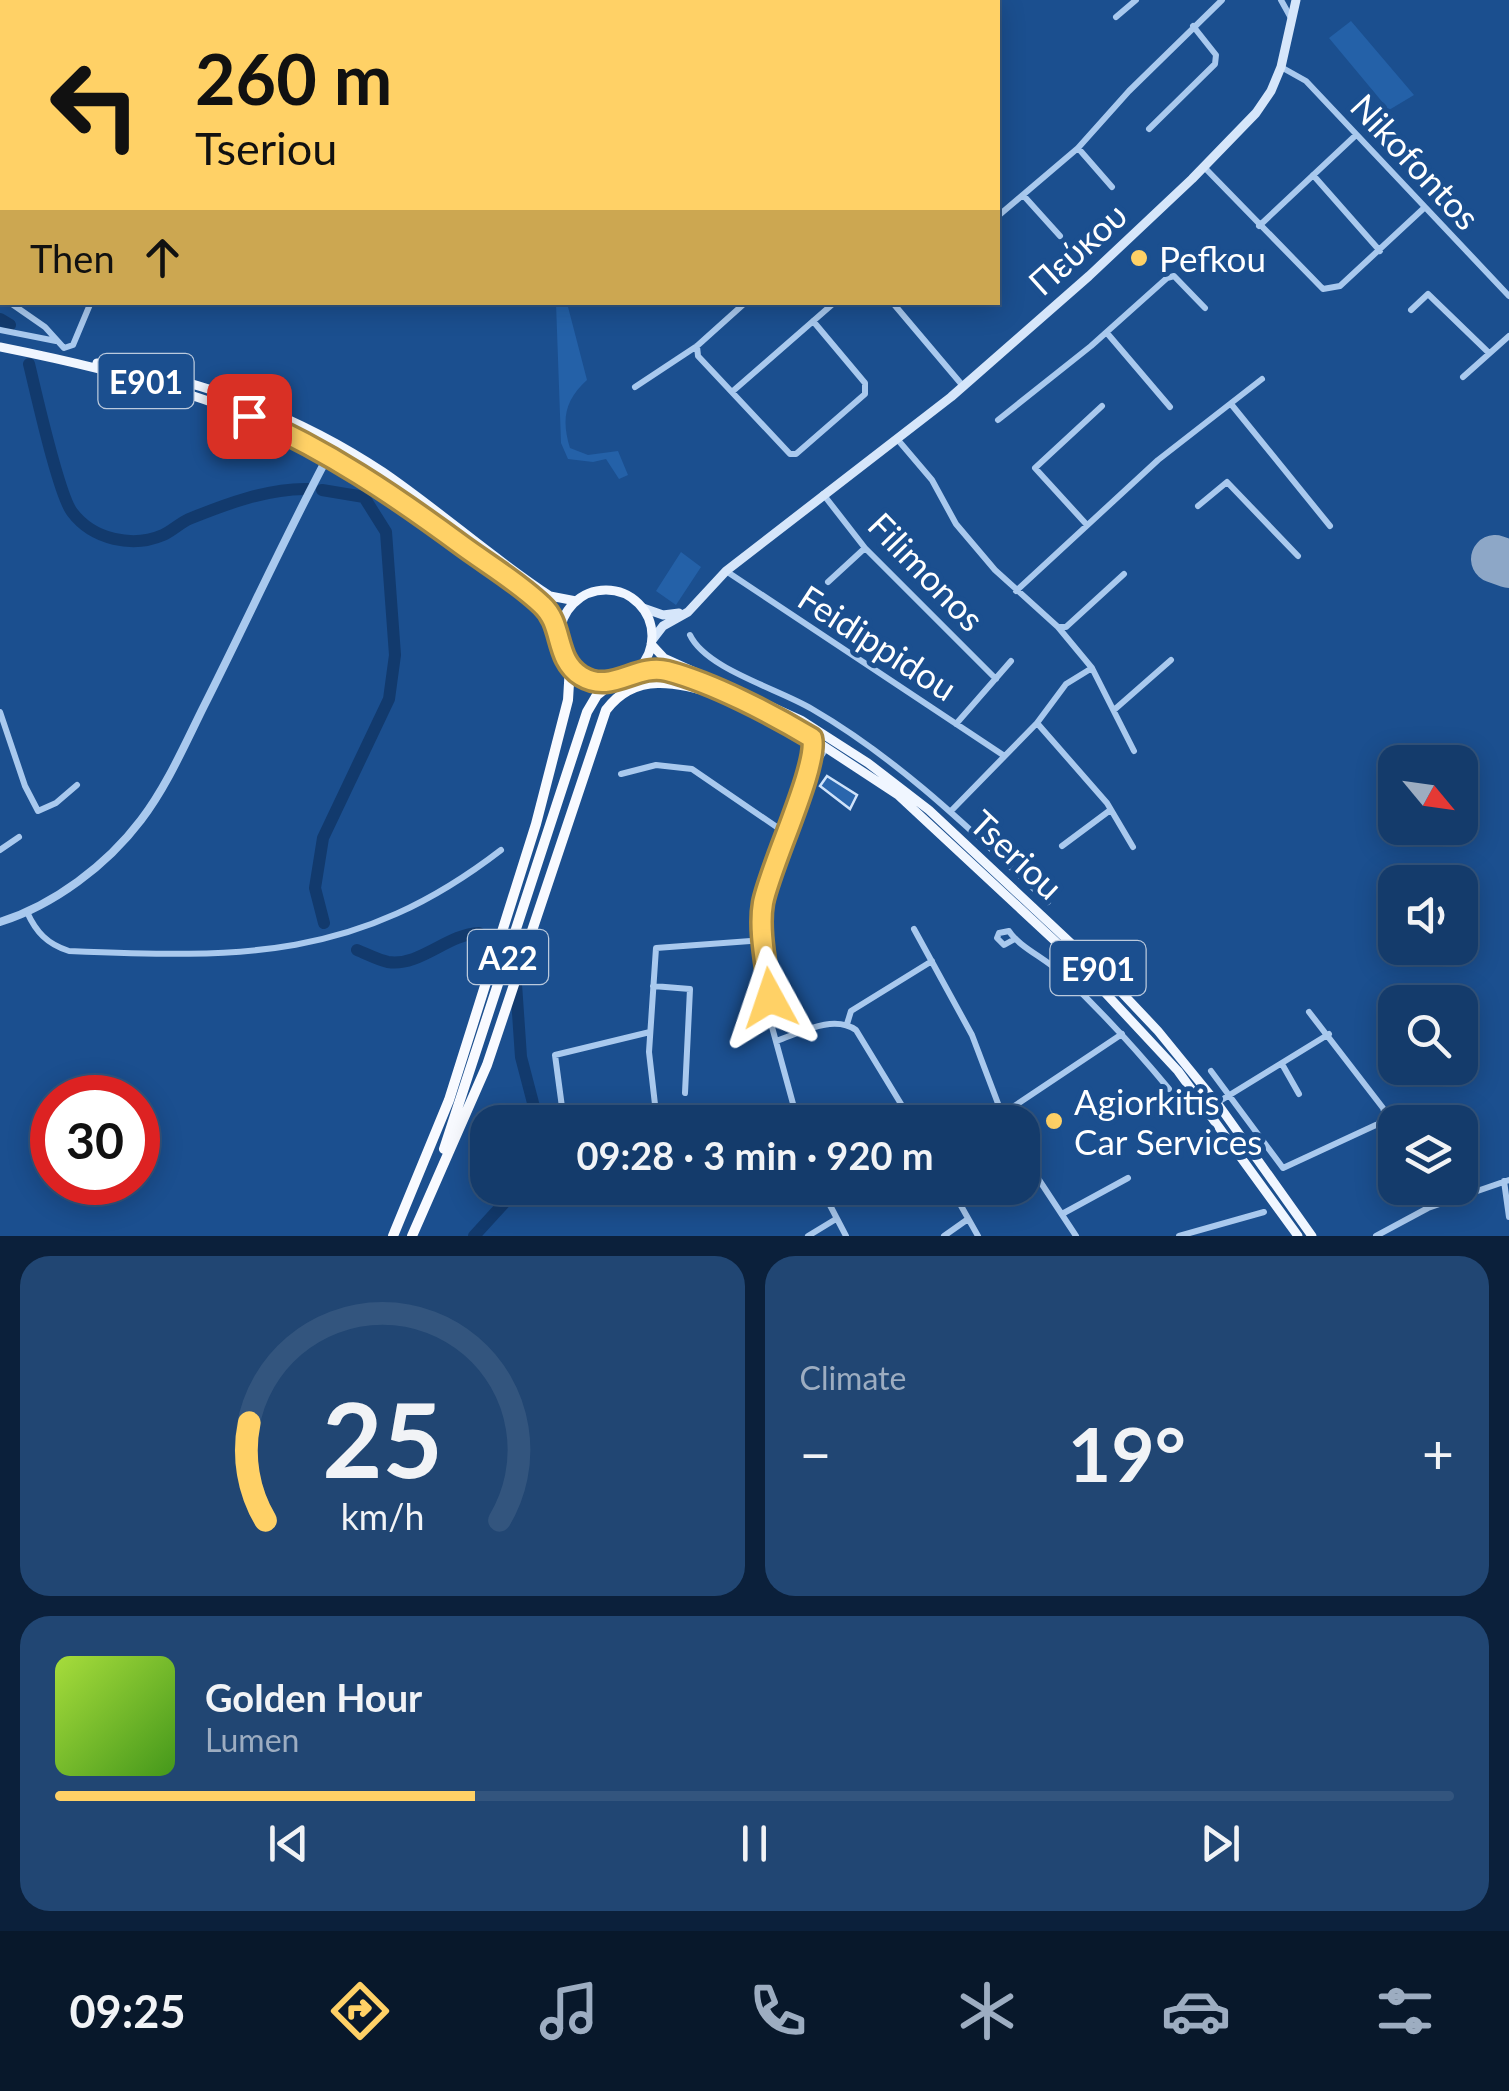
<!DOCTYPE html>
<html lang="en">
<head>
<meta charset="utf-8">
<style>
	body { margin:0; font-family:Lato,sans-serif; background:#214673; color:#f1f3f6; height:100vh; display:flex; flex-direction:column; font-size:38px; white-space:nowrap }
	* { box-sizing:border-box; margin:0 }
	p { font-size:32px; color:#9dadc1 }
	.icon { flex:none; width:55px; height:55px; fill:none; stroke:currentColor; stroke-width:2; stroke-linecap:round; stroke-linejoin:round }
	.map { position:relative; height:1236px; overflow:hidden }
	.details { display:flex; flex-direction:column; gap:20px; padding:20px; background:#0b203b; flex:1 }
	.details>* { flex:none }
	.hud { position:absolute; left:0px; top:0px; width:1000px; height:305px; box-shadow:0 5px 25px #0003,0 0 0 2px #33557e; background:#ffd166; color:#111; overflow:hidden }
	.needle { width:65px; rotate:119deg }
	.fabs { position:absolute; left:1378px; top:745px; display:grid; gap:20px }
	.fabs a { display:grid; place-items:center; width:100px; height:100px; border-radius:20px; background:#143b6b; box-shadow:0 5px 25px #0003,0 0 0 2px #33557e; font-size:50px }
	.speed { position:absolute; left:30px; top:1075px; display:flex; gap:20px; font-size:50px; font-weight:700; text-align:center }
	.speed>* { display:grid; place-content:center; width:130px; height:130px; border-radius:50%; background:#143b6b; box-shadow:0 5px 25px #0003,0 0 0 2px #33557e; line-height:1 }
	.speed .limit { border:15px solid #d22; background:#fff; color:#111 }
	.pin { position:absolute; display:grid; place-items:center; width:85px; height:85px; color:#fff; margin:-42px; border-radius:20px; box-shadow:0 5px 15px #0006 }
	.me { position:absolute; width:110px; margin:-55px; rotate:355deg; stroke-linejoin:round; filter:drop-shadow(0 0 8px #0008) }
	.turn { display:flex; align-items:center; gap:35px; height:210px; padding:0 30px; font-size:45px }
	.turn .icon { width:130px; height:130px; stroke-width:2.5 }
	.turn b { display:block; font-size:70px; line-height:85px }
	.then { display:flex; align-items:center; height:95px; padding:0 30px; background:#0003; gap:20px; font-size:38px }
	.big { font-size:75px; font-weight:700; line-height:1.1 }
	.details .tile { flex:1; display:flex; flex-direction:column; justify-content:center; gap:15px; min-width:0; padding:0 35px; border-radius:30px; background:#214673 }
	.details .dial { align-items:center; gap:0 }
	.dial svg { height:260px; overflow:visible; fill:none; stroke:#33557e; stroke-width:7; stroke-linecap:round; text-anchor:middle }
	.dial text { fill:#f1f3f6; stroke:none }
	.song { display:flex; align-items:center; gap:30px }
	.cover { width:120px; height:120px; border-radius:15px; background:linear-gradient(135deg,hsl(80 70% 55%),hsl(100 70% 35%)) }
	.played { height:10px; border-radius:5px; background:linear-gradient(90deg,#ffd166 30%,#33557e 30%) }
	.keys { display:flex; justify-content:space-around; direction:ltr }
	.heat { display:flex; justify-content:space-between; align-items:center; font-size:55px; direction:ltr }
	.details .tiles { flex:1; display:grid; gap:20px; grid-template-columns:1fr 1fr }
	.tile:last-child { grid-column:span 2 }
	.trip { position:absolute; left:470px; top:1105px; width:570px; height:100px; border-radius:30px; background:#143b6b; box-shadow:0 5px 25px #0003,0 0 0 2px #33557e; font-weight:700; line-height:100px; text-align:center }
	.tabs { display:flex; height:160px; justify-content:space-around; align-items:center; background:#08182b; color:#9dadc1 }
	.tabs .icon { width:70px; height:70px }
	.tabs .selected { color:#ffd166 }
	.tabs b { font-size:45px; color:#f1f3f6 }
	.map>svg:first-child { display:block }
	.green { fill:#2461a8 }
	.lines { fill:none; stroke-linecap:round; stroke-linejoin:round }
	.river { stroke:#123a6d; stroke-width:12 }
	.runway { stroke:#8da7c7; stroke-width:48 }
	.building { fill:#2a66ad; stroke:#cfe3fa; stroke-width:2.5 }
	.minor { stroke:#a9c9ee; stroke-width:6 }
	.tertiary { stroke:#a9c9ee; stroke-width:8 }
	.secondary { stroke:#d6e6fa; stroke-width:9 }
	.primary { stroke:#f0f6ff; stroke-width:9 }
	.trunk { stroke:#f8faff; stroke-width:10 }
	.route-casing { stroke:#a68842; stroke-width:25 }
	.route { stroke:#ffd166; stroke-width:18 }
	.poi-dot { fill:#ffd166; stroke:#1b4f8f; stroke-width:4 }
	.labels { text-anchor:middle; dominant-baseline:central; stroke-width:10; stroke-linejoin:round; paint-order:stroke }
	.shield { fill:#1b4f8f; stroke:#bbcadd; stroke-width:2.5 }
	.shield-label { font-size:32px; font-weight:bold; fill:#fff }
	.street-label { font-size:35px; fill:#fff; stroke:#1b4f8f }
	.poi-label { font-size:35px; fill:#fff; stroke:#1b4f8f; text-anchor:start }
</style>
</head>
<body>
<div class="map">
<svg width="1509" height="1236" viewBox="0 0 1509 1236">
	<rect width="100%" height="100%" fill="#1b4f8f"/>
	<path class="green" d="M 1351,21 L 1414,95 L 1389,110 L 1329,38 Z
		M 556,303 L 567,303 L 587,380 C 565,400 561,419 570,448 L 588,455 L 618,451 L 628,475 L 619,479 L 606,459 L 593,462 L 568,459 L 561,443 Z
		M 681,552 L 701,567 L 676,605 L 656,591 Z"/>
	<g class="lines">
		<path class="river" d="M 0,319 L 10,325
			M 29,364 C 36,392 58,493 72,512 C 93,540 133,548 163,535 C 172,531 180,523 189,519 C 226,504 269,488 308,489
			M 322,490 L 364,497 L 386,532 L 395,655 L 389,699 L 323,838 L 315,888 L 324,923
			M 357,950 C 367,954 378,960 388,962 C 420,967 447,934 479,933
			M 516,984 L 521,1057 L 538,1122
			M 474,1236 L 518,1188"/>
		<path class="runway" d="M 1495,559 L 1509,564"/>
	</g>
	<path class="building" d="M 827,776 L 857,795 L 850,809 L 820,786 Z"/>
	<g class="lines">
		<path class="minor" d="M 685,0 L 685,2
			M 855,0 L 857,2
			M 971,0 L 973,2
			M 1281,0 L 1291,18
			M 207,2 L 207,0
			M 768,2 L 771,0
			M 1116,17 L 1136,0
			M 1281,67 L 1306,81 L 1509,296
			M 1149,129 L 1215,64 L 1216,55 L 1193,26
			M 1078,148 L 1112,187
			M 1204,167 L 1323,289 L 1340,286 L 1424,208
			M 1313,175 L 1380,251
			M 1023,195 L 1060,236
			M 998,216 L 1078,148 L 1129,91 L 1222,0
			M 1259,226 L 1356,135
			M 0,299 L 2,300
			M 9,302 L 45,327 L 64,348 L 73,345 L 91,302
			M 892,302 L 963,386
			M 1411,310 L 1428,294 L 1489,353
			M 0,330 L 56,341
			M 1107,333 L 1170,407
			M 697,346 L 698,356 L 790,454 L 796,454 L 865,394 L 865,383 L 813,321
			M 1463,377 L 1509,336
			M 635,387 L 697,346 L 746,302
			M 733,391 L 835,302
			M 1231,404 L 1330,526
			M 998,420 L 1091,346 L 1167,278 L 1174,276 L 1205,308
			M 898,440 L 932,480 L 956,524 L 995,570 L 1058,627 L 1092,668 L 1134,751
			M 823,494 L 865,548 L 996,679
			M 1198,506 L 1227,482 L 1298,556
			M 1087,525 L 1035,468 L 1102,406
			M 726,571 L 1003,755
			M 828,582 L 865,548
			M 1016,591 L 1158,460 L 1262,379
			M 1059,627 L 1066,627 L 1124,574
			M 690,635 C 706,669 779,689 812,709 C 900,760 974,833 1048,902
			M 1114,710 L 1171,660
			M 0,712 L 25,786 L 38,811 L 56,803 L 77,785
			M 1037,723 L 1107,803 L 1133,847
			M 956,724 L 1011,661
			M 809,773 L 813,741
			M 621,774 L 656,765 L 692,769 L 784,832
			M 951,811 L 1037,723 L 1066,684 L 1092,668
			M 1062,846 L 1109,811
			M 0,850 L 19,837
			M 27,912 C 36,932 47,944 69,951 C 241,958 357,961 501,850
			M 914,929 L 972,1035 L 1005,1122
			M 1013,940 L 1004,945 L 997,938 L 999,933 L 1009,931 C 1019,947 1045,958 1062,974 C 1100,1010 1135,1048 1169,1089
			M 653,986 L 690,989 L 685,1093
			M 847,1024 L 851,1011 L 932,961
			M 776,1041 C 800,1033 833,1014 856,1030 L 912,1122
			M 1282,1064 L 1299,1094
			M 1211,1071 L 1283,1168 L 1378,1124 L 1385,1114 L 1383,1108 L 1309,1012
			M 1215,1104 L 1329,1034
			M 1001,1115 L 1122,1034
			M 564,1122 L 555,1055 L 650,1032
			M 657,1122 L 649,1052 L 656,948 L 765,940
			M 798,1122 L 772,1027 L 762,907 L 784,832 L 809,774 L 827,747
			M 1022,1154 L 1076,1236
			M 1504,1181 L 1509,1217
			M 821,1188 L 846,1236
			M 951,1188 L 978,1236
			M 1062,1214 L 1128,1178
			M 808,1236 L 836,1219
			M 944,1236 L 968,1219
			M 1179,1236 L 1264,1212
			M 1376,1236 L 1428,1208 L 1509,1180"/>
		<path class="tertiary" d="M 0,922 C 54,905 107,865 141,820 C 167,786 185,744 204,706 C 248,619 288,530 334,445"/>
		<path class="secondary" d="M 643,608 L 663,615 L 679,613
			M 653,639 L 663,626 L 688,612 L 726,571 L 951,397 L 1089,276 L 1192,179 L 1256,113 L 1271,91 L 1281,67 L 1296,0"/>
		<path class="primary" d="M 0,347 C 125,372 249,404 359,471 C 396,494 429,521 464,547 C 498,572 541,593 560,632
			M 97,363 C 199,379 297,415 383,472 C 440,511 492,558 550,596 L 576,601
			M560 636a46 46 0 1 1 92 0a46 46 0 1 1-92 0Z
			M 651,644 L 664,658 L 801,720 L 868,763 L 929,810 L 1107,977 L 1158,1031 L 1220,1107 L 1312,1236
			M 637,671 L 667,671 L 707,687
			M 726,696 L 799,730 L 898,795 L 1070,955 L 1178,1071 L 1298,1236"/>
		<path class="trunk" d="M 444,1149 L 587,712 L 597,695 L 612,683
			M 393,1236 L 449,1100 L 536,824 L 568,700 L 570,666
			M 412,1236 L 487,1065 L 606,710 C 639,666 687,686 731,698"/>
	</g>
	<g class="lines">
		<g class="route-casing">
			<path id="route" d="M 249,416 C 327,450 394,495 463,546 C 489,565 518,582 542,605 C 564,625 554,659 581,676 C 612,695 636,663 667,671 C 713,683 772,714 812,738 C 819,765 770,866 763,903 C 758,931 767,969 770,998"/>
		</g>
		<use href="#route" class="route"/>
	</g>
	<g class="poi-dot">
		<circle cx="1139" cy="258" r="10"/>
		<circle cx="1054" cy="1121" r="10"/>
	</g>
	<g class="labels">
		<g class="shield">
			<rect x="98.5" y="354" width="95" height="54" rx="8"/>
			<rect x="468" y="930" width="80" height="54" rx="8"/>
			<rect x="1050.5" y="941" width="95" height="54" rx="8"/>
		</g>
		<g class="shield-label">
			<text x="146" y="381">E901</text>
			<text x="508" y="957">A22</text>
			<text x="1098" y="968">E901</text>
		</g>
		<g class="street-label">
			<text transform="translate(1416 161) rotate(47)">Nikofontos</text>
			<text transform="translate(1077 248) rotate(-42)">Πεύκου</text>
			<text transform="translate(927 571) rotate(46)">Filimonos</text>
			<text transform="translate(878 642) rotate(33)">Feidippidou</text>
			<text transform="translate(1017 854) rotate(43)">Tseriou</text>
		</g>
		<g class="poi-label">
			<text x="1159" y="258">Pefkou</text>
			<text x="1074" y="1101">Agiorkitis<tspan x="1074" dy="40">Car Services</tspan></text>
		</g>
	</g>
</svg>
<div class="fabs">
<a><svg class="needle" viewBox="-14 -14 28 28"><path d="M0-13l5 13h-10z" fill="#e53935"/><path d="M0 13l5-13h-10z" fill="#9dadc1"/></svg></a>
<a><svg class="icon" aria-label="sound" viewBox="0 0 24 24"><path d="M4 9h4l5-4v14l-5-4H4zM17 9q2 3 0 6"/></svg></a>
<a><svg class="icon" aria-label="search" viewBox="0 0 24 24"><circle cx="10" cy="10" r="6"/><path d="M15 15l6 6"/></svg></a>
<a><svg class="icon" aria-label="layers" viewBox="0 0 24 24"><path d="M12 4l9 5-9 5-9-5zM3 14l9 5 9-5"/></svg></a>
</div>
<div class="speed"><div class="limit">30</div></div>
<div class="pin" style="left:249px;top:416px;background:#d93025"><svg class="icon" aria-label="arrive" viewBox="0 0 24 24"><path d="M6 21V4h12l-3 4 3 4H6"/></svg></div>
<svg class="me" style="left:770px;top:998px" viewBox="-20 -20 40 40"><path d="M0-17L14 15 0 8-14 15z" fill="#ffd166" stroke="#fff" stroke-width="4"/></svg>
<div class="trip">09:28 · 3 min · 920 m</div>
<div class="hud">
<div class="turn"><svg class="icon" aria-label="left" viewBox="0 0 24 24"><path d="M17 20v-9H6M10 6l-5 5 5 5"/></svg><div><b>260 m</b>Tseriou</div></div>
<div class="then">Then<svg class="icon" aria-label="ahead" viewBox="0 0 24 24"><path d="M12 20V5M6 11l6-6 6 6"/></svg></div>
</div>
</div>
<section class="details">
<div class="tiles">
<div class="tile dial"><svg viewBox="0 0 100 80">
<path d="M14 69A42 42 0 1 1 86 69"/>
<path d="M14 69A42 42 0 0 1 9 39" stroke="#ffd166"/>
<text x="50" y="56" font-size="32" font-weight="700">25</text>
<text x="50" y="72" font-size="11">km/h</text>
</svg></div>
<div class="tile"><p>Climate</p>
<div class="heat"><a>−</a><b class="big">19°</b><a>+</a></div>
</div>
<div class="tile">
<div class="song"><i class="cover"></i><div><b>Golden Hour</b><p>Lumen</p></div></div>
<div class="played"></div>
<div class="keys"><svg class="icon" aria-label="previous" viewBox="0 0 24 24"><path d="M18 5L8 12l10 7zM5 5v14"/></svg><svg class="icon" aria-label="pause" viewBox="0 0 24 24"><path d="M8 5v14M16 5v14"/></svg><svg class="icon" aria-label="next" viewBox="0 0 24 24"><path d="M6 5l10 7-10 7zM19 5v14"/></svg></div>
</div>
</div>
</section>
<nav class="tabs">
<b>09:25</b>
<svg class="icon selected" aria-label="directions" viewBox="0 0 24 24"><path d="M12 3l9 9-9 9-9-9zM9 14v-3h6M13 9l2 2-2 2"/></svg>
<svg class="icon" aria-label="music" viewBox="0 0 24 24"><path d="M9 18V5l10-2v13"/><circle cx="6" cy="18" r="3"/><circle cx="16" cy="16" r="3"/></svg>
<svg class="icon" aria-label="phone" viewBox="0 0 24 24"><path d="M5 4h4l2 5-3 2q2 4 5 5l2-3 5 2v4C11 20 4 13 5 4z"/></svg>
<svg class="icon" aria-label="climate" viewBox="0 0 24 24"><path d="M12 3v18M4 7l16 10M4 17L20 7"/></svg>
<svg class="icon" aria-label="car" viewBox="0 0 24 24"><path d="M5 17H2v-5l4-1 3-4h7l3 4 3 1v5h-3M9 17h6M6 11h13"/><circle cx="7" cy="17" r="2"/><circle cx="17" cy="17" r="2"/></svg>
<svg class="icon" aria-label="filters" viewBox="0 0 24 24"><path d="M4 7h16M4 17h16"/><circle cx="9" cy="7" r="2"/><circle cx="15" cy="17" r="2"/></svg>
</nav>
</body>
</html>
